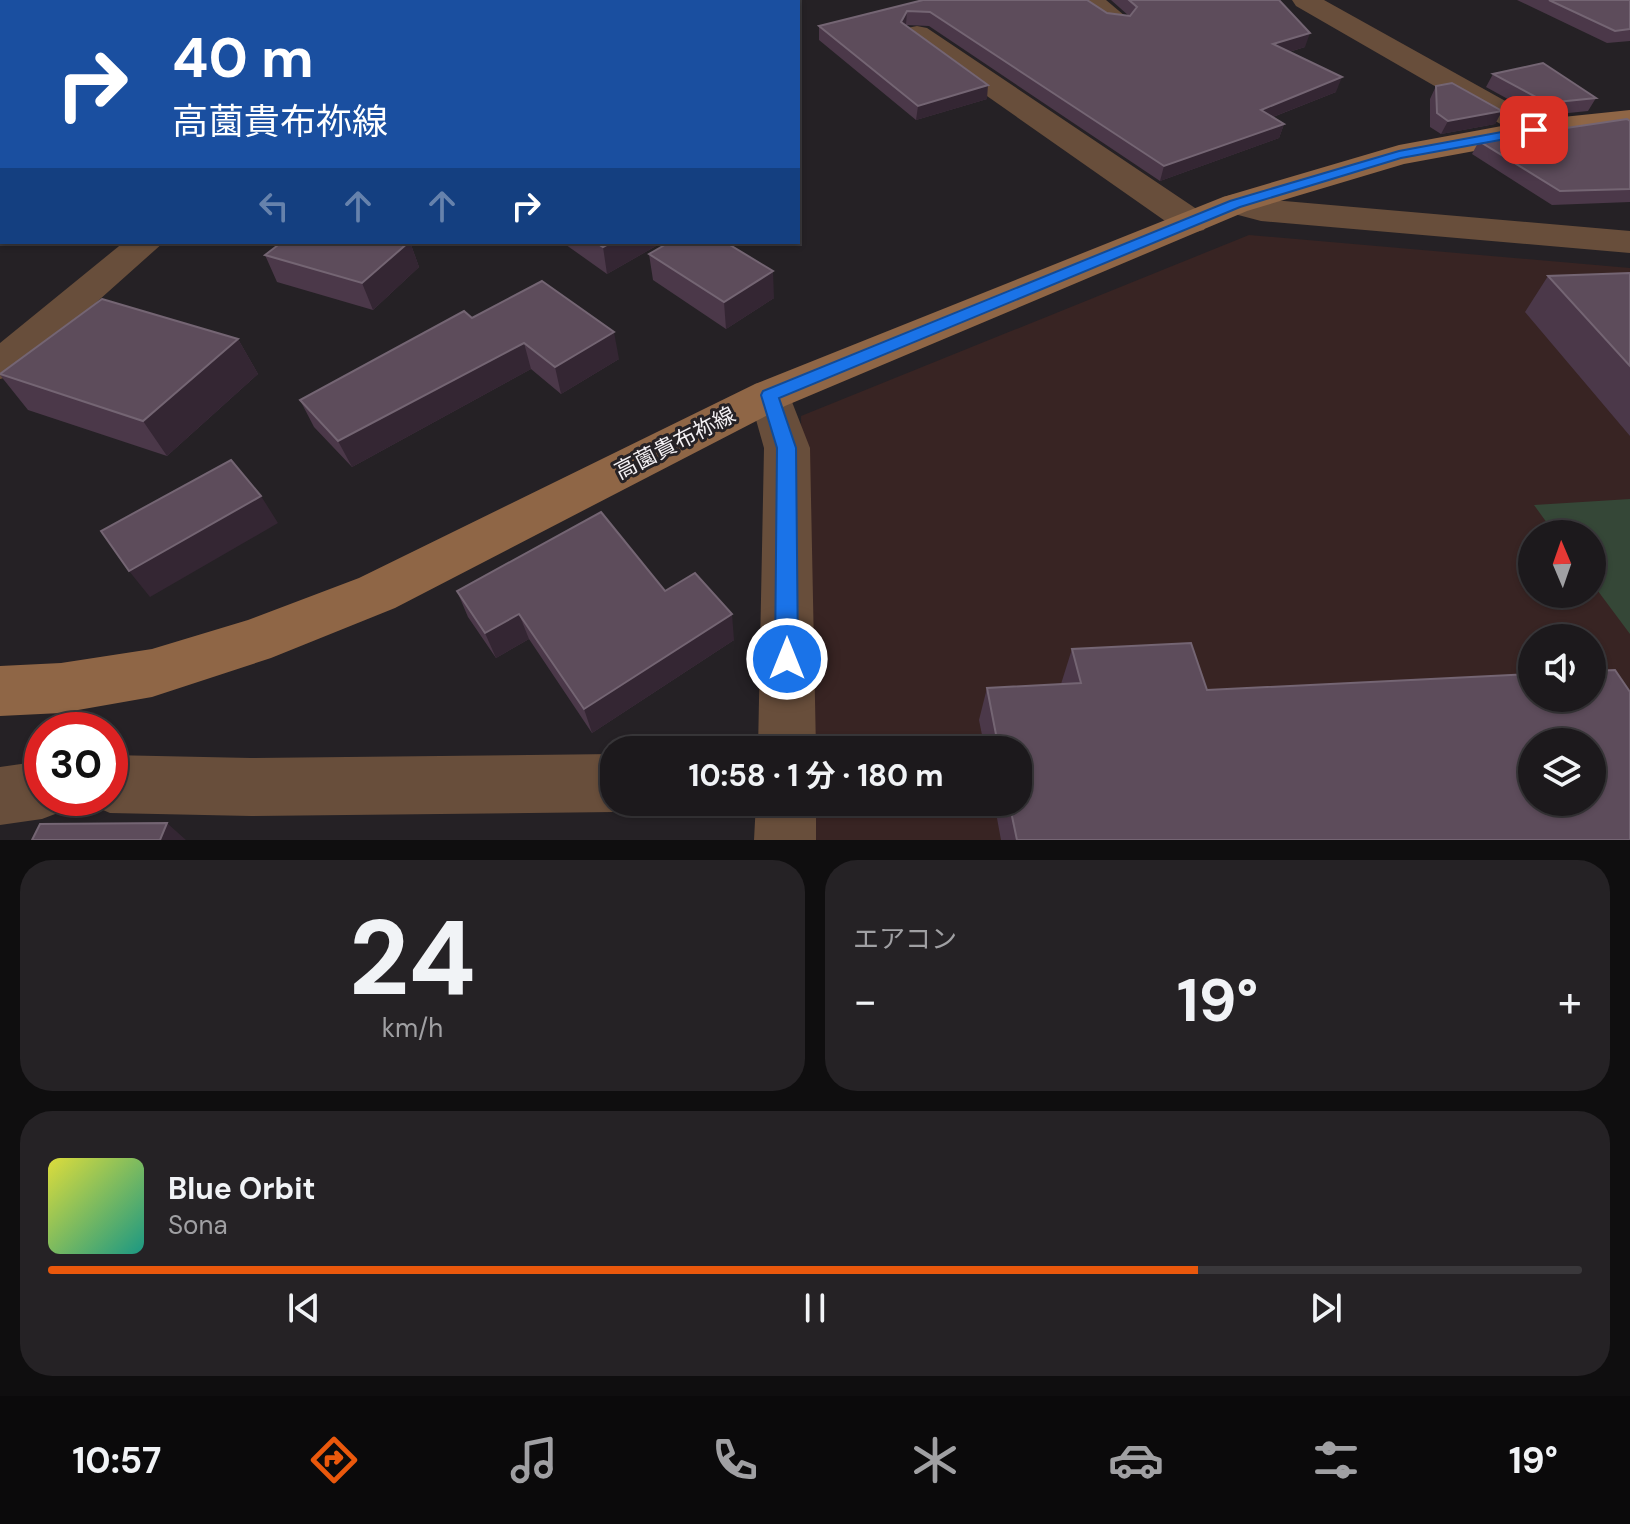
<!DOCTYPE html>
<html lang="ja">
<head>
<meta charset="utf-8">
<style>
	body { margin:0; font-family:"DM Sans","Noto Sans JP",sans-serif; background:#252225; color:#f1f3f6; height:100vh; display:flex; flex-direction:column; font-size:30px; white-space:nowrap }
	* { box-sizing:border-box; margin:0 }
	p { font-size:26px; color:#a0a0a3 }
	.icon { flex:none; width:44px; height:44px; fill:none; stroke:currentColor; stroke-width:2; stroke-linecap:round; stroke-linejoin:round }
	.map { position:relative; height:840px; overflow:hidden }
	.drawer { display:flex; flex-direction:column; gap:20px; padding:20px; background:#0f0e0f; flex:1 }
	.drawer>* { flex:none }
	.top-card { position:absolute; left:0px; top:0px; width:800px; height:244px; box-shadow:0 2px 6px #0004,0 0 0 2px #3a383b; background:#1a4fa0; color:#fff; overflow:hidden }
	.needle { width:52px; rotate:358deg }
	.fabs { position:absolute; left:1518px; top:520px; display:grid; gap:16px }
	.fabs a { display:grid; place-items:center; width:88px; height:88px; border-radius:50%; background:#1c191c; box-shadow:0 2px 6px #0004,0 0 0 2px #3a383b; font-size:40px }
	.speed { position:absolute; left:24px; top:712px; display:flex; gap:16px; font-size:40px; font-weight:700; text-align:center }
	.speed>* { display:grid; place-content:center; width:104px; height:104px; border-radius:50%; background:#1c191c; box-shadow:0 2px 6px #0004,0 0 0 2px #3a383b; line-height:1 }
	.speed .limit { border:12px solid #d22; background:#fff; color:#111 }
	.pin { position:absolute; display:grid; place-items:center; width:68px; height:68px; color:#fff; margin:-34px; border-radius:16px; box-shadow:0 4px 12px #0006 }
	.me { position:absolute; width:88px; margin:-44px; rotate:0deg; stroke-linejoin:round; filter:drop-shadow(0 0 6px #0008) }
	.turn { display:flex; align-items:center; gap:28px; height:168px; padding:0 40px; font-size:36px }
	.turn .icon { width:104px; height:104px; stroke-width:2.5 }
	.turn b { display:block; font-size:56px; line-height:68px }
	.lanes { display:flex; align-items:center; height:76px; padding:0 40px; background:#0003; justify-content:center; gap:40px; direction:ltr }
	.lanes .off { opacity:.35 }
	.big { font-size:60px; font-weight:700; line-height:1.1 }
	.drawer .tile { flex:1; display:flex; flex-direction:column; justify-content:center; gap:12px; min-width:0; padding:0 28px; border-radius:32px; background:#252225 }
	.drawer .dial { align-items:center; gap:0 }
	.dial b { font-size:104px; line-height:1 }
	.song { display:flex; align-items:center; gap:24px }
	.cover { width:96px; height:96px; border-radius:12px; background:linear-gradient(135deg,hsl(60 70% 55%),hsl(170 70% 35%)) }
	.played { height:8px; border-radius:4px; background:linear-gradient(90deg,#ea580c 75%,#3a383b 75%) }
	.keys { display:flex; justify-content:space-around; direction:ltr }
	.heat { display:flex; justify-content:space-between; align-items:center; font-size:44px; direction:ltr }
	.drawer .tiles { flex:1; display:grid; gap:20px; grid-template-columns:1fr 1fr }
	.tile:last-child { grid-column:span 2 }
	.trip { position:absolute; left:600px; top:736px; width:432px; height:80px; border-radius:32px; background:#1c191c; box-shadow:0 2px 6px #0004,0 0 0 2px #3a383b; font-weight:700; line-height:80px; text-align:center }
	.tab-bar { display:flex; height:128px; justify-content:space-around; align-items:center; background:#0b0a0b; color:#a0a0a3 }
	.tab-bar .icon { width:56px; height:56px }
	.tab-bar .selected { color:#ea580c }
	.tab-bar b { font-size:36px; color:#f1f3f6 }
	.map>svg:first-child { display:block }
	.education { fill:#382423; fill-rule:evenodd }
	.green { fill:#354737 }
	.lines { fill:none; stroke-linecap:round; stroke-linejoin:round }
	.minor { fill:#684e3b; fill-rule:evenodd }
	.secondary { fill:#8f6646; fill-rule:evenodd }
	.wall { fill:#4b3849 }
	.shaded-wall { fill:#342633 }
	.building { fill:#5d4c5b; stroke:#746573; stroke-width:2; fill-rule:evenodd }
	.route { fill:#1a73e8; stroke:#114b97; stroke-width:2 }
	.labels { text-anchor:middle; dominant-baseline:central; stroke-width:6; stroke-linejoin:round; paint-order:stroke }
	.street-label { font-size:22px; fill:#f3f0f3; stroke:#252125 }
</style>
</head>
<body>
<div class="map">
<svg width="1630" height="840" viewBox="0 0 1630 840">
	<rect width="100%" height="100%" fill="#252125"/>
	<path class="education" d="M 1249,235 L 1630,268 L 1630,840 L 806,840 L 805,802 L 1018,802 L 1018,750 L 805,750 L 801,416 ZM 1532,534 L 1592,534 L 1592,594 L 1532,594 ZM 1532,638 L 1592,638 L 1592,698 L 1532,698 ZM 1532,742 L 1592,742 L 1592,802 L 1532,802 Z"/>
	<path class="green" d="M 1630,499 L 1630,634 L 1592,583 L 1592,534 L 1555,534 L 1534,505 Z"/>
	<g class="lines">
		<path class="minor" d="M 467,0 L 494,0 L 466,2 Z
			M 523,0 L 559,0 L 522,2 Z
			M 1076,0 L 1106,0 L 1131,21 L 1127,27 C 1108,31 1087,15 1076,0 Z
			M 1292,0 L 1324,0 L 1545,123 L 1550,130 L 1545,137 L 1523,137 L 1296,6 Z
			M 917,26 L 927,28 L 1204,214 L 1209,222 L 1204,230 L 1191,233 L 1178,230 L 907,40 L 903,34 L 907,28 Z
			M 1235,194 L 1261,199 L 1630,231 L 1630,253 L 1261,221 L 1223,211 L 1218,204 L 1223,197 Z
			M 124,242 L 164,242 L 15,375 L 0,379 L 0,343 Z
			M 770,380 L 785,384 L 810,448 L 816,750 L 758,750 L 764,448 L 749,395 L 755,384 Z
			M 614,754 L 614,802 L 636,802 L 614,812 L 251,816 L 110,813 L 89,804 L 86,798 L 110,798 L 110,755 L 251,758 Z
			M 42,761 L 42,798 L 68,798 L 63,811 L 42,819 L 0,825 L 0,767 Z
			M 756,802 L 816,802 L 816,840 L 754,840 Z"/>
		<path class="secondary" d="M 1630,110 L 1630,128 L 1534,140 L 1404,164 L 1247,211 L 785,406 L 395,608 L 271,658 L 152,697 L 61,713 L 0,716 L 0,666 L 61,663 L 152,649 L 248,620 L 359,578 L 755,384 L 1223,197 L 1399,145 L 1534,120 Z"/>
	</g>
	<path class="wall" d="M 924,0 L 1107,13 L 1129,16 L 1111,0 L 1279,0 L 1305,47 L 1289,52 L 1336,92 L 1273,117 L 1284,124 L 1279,138 L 1160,181 L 929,26 L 906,25 L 987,99 L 916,120 L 819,40 L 819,26 Z
		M 1517,0 L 1630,0 L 1630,41 L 1607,43 Z
		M 1493,74 L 1596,98 L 1588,111 L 1539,116 L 1486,87 Z
		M 1436,86 L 1502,111 L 1495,124 L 1441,134 L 1430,127 L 1430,99 Z
		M 1630,121 L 1630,202 L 1552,205 L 1472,154 L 1479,141 Z
		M 282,242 L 410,242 L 419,267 L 373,310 L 277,282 L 265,255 Z
		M 562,242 L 656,242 L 656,246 L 607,274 Z
		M 649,254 L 774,298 L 726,329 L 653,280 Z
		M 1630,273 L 1630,436 L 1525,312 L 1548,276 Z
		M 472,318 L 619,359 L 561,394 L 531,369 L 352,467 L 314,427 L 300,400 Z
		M 238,339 L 258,374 L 167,456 L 28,410 L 0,375 Z
		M 457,591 L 665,591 L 734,640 L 592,733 L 529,639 L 496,658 L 468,617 Z
		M 1072,649 L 1207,690 L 1630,840 L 1001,840 L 994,802 L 1018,802 L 1018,750 L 985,750 L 979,720 L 987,688 L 1061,684 Z"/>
	<path class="shaded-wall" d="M 748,0 L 761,0 L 761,2 L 740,2 Z
		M 907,11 L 906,25 L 901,22 Z
		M 1310,33 L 1305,47 L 1268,58 L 1273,44 Z
		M 1342,77 L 1336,92 L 1255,124 L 1261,110 Z
		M 988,85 L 987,99 L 916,120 L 918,106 Z
		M 1502,111 L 1495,124 L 1441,134 L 1448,121 Z
		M 1284,124 L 1279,138 L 1160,181 L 1164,166 Z
		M 409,242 L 410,242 L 419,267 L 373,310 L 362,283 Z
		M 612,242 L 656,242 L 656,246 L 607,274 L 603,247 Z
		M 773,271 L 774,298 L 726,329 L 724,302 Z
		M 614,332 L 619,359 L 561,394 L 555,367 Z
		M 238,339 L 258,374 L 167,456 L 143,421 Z
		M 524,343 L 531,369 L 352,467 L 338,441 Z
		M 261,496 L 278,523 L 150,597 L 129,571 Z
		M 519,614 L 529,639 L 496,658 L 485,633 Z
		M 732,614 L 734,640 L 592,733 L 584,709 Z
		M 167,823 L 186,840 L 160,840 Z"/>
	<path class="building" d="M 555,0 L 748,0 L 740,2 L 557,2 Z
		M 923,0 L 1087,0 L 1107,13 L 1130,16 L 1137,7 L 1129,0 L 1279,0 L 1310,33 L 1273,44 L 1342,77 L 1261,110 L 1284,124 L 1164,166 L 930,12 L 907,11 L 901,22 L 988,85 L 918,106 L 819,26 Z
		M 1549,0 L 1630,0 L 1630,29 L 1615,31 Z
		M 1543,63 L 1596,98 L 1547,103 L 1493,74 Z
		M 1452,83 L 1502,111 L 1448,121 L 1437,113 L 1436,86 Z
		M 1627,119 L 1630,121 L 1630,189 L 1560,191 L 1479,141 Z
		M 282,242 L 409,242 L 362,283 L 265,255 Z
		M 595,242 L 612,242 L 603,247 Z
		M 670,242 L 725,242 L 773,271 L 724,302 L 649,254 Z
		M 1630,273 L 1630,366 L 1548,276 Z
		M 542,281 L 614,332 L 555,367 L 524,343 L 338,441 L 300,400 L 464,311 L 472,318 Z
		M 102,299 L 238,339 L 143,421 L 0,374 Z
		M 231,460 L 261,496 L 129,571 L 101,531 Z
		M 601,512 L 665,591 L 695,573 L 732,614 L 584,709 L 519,614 L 485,633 L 457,591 Z
		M 1191,643 L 1207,690 L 1532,674 L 1532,698 L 1592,698 L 1592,671 L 1615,670 L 1630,692 L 1630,840 L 1017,840 L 1009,802 L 1018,802 L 1018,750 L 999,750 L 987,688 L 1081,683 L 1072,649 ZM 1532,742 L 1592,742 L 1592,802 L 1532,802 Z
		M 167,823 L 160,840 L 32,840 L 40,824 Z"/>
	<path class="route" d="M 1534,126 L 1540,130 L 1538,133 L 1401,158 L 1240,207 L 779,398 L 796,448 L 798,659 L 795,666 L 787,669 L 779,666 L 775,659 L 777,448 L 761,395 L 763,391 L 1230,201 L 1399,151 Z"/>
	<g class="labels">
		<g class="street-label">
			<text transform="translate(675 443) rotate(-27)">高薗貴布祢線</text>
		</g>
	</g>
</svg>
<div class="fabs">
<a><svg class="needle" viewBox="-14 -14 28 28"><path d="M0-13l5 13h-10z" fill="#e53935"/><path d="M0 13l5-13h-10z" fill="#a0a0a3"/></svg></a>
<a><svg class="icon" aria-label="sound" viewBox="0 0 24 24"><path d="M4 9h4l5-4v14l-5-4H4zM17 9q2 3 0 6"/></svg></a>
<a><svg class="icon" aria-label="layers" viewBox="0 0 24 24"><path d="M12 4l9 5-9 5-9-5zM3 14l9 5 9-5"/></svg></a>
</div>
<div class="speed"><div class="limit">30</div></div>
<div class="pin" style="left:1534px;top:130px;background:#d93025"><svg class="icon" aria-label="arrive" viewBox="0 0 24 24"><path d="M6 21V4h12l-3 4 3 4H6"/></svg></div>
<svg class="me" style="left:787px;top:659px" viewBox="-20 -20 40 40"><circle r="17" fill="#1a73e8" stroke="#fff" stroke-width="3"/><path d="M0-11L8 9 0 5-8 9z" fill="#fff"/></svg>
<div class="trip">10:58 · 1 分 · 180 m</div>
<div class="top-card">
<div class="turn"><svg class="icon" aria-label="right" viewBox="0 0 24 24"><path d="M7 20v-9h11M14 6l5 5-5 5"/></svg><div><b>40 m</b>高薗貴布祢線</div></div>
<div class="lanes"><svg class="icon off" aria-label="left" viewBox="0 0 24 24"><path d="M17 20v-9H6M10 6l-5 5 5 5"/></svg><svg class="icon off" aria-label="ahead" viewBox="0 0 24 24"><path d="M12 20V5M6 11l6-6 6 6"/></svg><svg class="icon off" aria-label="ahead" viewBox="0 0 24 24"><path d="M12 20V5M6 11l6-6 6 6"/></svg><svg class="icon" aria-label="right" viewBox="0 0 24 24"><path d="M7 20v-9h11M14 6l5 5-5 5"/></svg></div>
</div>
</div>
<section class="drawer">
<div class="tiles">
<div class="tile dial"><b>24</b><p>km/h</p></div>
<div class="tile"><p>エアコン</p>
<div class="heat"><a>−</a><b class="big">19°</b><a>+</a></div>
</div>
<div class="tile">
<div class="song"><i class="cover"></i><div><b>Blue Orbit</b><p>Sona</p></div></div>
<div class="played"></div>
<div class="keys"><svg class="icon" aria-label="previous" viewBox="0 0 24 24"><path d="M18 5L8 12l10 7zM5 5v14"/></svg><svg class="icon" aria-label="pause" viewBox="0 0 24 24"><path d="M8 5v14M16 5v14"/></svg><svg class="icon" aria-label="next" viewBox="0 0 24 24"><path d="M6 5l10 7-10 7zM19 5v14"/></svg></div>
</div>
</div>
</section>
<nav class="tab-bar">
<b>10:57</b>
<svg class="icon selected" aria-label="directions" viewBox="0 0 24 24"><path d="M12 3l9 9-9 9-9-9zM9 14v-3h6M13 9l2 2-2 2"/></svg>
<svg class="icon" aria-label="music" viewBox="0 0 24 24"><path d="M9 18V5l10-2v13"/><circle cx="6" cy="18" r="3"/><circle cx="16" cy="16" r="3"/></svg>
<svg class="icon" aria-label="phone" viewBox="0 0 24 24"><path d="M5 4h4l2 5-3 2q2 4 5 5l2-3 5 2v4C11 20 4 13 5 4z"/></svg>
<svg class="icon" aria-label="climate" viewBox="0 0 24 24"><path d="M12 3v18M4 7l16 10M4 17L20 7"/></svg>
<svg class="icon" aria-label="car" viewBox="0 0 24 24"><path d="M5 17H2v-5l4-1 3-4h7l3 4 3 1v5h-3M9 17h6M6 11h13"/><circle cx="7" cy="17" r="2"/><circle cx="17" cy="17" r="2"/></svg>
<svg class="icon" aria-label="filters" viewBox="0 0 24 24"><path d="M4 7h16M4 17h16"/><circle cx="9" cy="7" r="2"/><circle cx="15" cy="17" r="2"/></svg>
<b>19°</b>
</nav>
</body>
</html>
